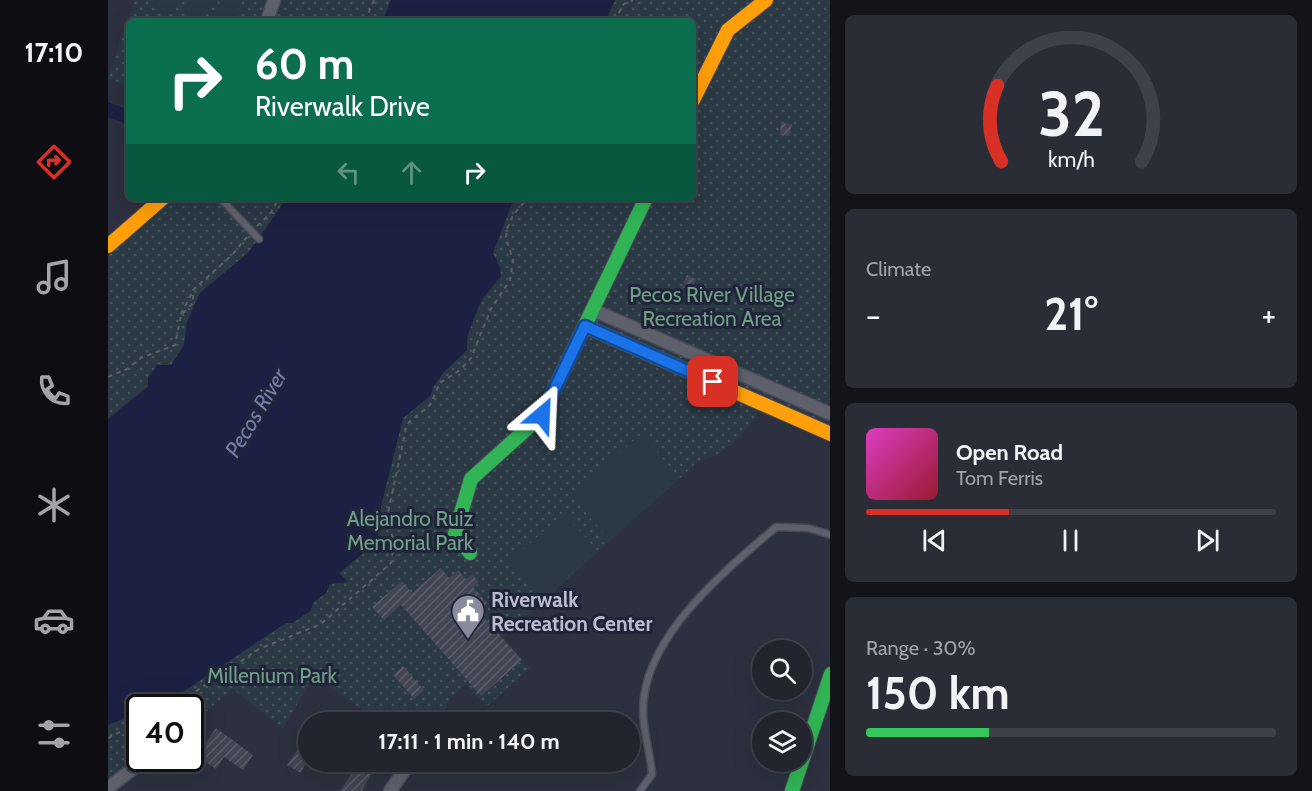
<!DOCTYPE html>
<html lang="en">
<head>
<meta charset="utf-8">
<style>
	body { margin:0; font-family:Cabin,sans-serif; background:#2a2c36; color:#f1f3f6; height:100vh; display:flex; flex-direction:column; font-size:22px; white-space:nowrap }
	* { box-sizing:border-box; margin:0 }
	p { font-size:20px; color:#a2a4aa }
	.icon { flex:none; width:33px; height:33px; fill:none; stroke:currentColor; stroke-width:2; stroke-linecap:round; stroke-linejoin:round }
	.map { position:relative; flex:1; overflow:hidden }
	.panel { display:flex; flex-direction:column; gap:15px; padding:15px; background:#131419; width:482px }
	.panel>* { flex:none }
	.hud { position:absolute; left:18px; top:18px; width:570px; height:183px; border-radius:9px; box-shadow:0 6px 24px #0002,0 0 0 2px #3f414a; background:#0b6e4f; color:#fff; overflow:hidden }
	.buttons { position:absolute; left:644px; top:640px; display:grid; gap:12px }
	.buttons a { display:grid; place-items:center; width:60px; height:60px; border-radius:50%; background:#22242e; box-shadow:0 6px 24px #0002,0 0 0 2px #3f414a; font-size:30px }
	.speed { position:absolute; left:18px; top:694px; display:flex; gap:12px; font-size:30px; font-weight:700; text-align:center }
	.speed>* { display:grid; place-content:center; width:78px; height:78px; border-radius:50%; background:#22242e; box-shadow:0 6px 24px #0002,0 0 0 2px #3f414a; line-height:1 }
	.speed .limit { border:3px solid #111; border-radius:9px; background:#fff; color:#111 }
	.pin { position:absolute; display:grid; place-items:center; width:51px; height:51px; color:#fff; margin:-26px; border-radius:12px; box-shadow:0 3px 9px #0006 }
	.me { position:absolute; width:66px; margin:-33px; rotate:26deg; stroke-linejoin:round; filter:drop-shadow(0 0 4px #0008) }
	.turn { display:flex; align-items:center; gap:21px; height:126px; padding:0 30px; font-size:27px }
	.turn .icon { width:78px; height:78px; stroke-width:2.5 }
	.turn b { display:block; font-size:42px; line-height:51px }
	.lanes { display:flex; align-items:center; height:57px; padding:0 30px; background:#0003; justify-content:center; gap:30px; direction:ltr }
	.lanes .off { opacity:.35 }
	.big { font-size:45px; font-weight:700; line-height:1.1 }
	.panel .card { flex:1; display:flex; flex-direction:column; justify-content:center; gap:9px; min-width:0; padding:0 21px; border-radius:9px; background:#2a2c36 }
	.panel .dial { align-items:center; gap:0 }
	.dial svg { height:156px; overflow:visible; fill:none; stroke:#3f414a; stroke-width:7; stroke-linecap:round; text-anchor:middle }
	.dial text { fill:#f1f3f6; stroke:none }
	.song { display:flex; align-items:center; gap:18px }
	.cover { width:72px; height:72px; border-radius:9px; background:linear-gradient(135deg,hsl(310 70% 55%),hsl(350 70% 35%)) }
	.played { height:6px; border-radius:3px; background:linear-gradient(90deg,#d93025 35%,#3f414a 35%) }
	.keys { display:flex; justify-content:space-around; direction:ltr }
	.heat { display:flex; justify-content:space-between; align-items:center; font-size:33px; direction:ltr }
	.charge { height:9px; border-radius:4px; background:linear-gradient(90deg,#34c759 30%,#3f414a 0) }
	.trip { position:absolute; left:190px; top:712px; width:342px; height:60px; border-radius:30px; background:#22242e; box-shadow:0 6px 24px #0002,0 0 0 2px #3f414a; font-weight:700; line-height:60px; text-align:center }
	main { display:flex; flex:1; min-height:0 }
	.tabs { display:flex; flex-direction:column; width:108px; justify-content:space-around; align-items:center; background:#0e0e12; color:#a2a4aa }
	.tabs .icon { width:42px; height:42px }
	.tabs .selected { color:#d93025 }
	.tabs b { font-size:27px; color:#f1f3f6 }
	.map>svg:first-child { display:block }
	.park { fill:url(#park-dots) }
	.pitch { fill:#2a3944 }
	.water { fill:#1c2143 }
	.building { fill:url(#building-hatch) }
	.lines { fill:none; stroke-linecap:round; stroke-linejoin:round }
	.lane-casing { stroke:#484b57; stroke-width:9 }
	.street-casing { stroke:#484b57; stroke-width:15 }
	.fast-casing { stroke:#484b57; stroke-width:16 }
	.slow-casing { stroke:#484b57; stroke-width:16 }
	.path { stroke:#5b5e66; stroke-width:2; stroke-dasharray:4.5 4.5; stroke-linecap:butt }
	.lane { stroke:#5e606b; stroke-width:6 }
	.street { stroke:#5e606b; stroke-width:12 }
	.fast { stroke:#30b455; stroke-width:14 }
	.slow { stroke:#ff9f0a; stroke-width:14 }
	.route-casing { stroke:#114b97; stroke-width:15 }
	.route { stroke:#1a73e8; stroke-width:10 }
	.labels { text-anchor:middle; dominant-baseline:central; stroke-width:6; stroke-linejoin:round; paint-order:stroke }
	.park-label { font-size:21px; fill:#709e87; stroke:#202439 }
	.poi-label { font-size:21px; font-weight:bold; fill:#b9bccd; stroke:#202439; text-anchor:start }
	.water-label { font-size:22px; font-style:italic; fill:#737cac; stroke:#202439 }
</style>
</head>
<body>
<main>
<nav class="tabs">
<b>17:10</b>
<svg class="icon selected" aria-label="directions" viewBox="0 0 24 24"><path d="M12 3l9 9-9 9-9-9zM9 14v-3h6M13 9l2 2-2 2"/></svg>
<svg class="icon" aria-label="music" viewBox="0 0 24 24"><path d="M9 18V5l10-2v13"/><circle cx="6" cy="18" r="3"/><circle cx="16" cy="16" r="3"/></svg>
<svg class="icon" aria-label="phone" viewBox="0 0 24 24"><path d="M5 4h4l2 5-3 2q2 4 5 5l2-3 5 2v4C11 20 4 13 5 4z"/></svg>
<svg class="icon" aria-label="climate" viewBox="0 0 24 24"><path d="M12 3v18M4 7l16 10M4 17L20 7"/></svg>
<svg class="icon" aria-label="car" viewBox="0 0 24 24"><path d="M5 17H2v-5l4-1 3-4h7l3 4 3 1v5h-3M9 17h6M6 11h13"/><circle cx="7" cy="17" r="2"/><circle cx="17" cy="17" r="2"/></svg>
<svg class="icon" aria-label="filters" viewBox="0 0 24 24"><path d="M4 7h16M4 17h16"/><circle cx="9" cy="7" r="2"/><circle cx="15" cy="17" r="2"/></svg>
</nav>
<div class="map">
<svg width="723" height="791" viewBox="0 0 723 791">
	<defs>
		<pattern id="park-dots" width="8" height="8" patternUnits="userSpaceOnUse" patternTransform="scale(1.5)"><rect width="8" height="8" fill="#2a3944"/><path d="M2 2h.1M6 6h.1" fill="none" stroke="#47545e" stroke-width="1.8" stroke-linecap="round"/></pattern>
		<pattern id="building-hatch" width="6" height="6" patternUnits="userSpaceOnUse" patternTransform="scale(1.5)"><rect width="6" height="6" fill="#424552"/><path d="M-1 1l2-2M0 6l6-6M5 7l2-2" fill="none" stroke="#5b5e6a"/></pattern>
	</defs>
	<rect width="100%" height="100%" fill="#2d303e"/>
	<path class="park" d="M 27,0 L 283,0 L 275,21 L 21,21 L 21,86 L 0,79 L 0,76 Z
		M 507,0 L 722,0 L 722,434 L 654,404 C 642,430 619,455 591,461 L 395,637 L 422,668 L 378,707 L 358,684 L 342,699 L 330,723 L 273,723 L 205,676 L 175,729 L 125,689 L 83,724 L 82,708 L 45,708 L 70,695 L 178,623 L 185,623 L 202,611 L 206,602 L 233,576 L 231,573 L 269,542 L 273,506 L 295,418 L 322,395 L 325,387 L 336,372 L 359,350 C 359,330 369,303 384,289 L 385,253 L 405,202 L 409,198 L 585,198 L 585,21 L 497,21 Z
		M 55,198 L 179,198 L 141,252 L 92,293 L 79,322 L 76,345 L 63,366 L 0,419 L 0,246 Z
		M 31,713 L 32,759 L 45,762 L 8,791 L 0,791 L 0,725 Z"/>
	<path class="pitch" d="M 49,0 L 69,0 L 64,14 L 46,7 Z
		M 82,0 L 103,0 L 96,21 L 76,18 Z
		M 112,0 L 133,0 L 126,21 L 105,21 Z
		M 533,434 L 572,478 L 502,540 L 463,496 Z
		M 455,513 L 490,551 L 436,600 L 402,562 Z"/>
	<path class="water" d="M 283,0 L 507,0 L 497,21 L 275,21 Z
		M 0,102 L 21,110 L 21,125 L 0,117 Z
		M 179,198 L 409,198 L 403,205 L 385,253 L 392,267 L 393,276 L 374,299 L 359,336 L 359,350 L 336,372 L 325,387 L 323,395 L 295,418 L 273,506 L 269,542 L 231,573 L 240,582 L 222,584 L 218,593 L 206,602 L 202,611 L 184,623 L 178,623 L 70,695 L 45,708 L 32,708 L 31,713 L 0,725 L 0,419 L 40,387 L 40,378 L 49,365 L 63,365 L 76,345 L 79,322 L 92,293 L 141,252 Z"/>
	<path class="building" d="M 673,123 L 684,124 L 682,136 L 672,135 Z
		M 579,275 L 588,279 L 583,291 L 574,287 Z
		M 333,568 L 341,578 L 350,570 L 358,579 L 364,574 L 371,582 L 365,587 L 379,603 L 370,611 L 414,660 L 373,696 L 293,605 L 276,620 L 264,607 L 294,581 L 304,593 Z
		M 295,666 L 316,690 L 306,699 L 285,675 Z
		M 108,728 L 145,755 L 135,770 L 116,757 L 108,769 L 82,751 L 90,739 L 97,744 Z
		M 201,733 L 201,766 L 197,764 L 193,773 L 179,765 Z
		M 236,762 L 270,762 L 254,791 L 232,791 L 247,768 Z"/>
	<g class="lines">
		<g class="lane-casing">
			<path id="lane" d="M 112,198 L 151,239
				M 532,791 L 544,774 C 542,748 532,724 536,697 C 545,629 618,570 668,527 L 700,528 L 723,535"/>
		</g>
		<g class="street-casing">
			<path id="street" d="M 159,21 L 166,0
				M 485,310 L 723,414
				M 0,788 L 27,767
				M 282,791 L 302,762"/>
		</g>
		<g class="fast-casing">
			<path id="fast" d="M 362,553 L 347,534 L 363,479 L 434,415 L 538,198
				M 684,791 L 723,674"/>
		</g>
		<g class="slow-casing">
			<path id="slow" d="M 585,100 L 620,30 L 658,0
				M 0,246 L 55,198
				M 477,326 L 723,434"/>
		</g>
		<path class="path" d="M 257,21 L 266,0
			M 506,21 L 516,4 L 525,0
			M 149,226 L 162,214 L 171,198
			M 73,314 L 84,293
			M 0,377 L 19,369 L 33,358 L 67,345 L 73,315 L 85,303 L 85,290 L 124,255 L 139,237
			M 56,708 L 78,698 L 151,649 L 213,624 L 283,563 L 286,545 L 280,513 L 298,428 L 301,422 L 322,405 L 332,383 L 352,370 L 363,358 L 383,309 L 402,280 L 405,260 L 398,238 L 399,229 L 405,215 L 420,198
			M 0,738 L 32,722"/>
		<use href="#lane" class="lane"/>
		<use href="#street" class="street"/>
		<use href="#fast" class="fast"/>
		<use href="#slow" class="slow"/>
	</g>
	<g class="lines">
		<g class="route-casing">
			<path id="route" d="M 434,415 L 477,326 L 605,382"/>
		</g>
		<use href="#route" class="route"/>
	</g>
	<defs>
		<g id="civic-pin" transform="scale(1.725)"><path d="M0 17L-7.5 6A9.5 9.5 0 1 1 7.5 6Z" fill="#888b9b" stroke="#202439"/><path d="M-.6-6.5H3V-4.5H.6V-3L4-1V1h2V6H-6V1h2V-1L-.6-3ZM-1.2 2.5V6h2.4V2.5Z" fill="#fff"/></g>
	</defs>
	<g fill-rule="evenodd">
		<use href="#civic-pin" x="360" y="611"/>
	</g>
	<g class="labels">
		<g class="park-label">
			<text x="604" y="294">Pecos River Village<tspan x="604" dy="24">Recreation Area</tspan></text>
			<text x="302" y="518">Alejandro Ruiz<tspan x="302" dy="24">Memorial Park</tspan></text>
			<text x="164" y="675">Millenium Park</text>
		</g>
		<g class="poi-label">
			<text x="383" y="599">Riverwalk<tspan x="383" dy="24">Recreation Center</tspan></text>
		</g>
		<g class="water-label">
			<text transform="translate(148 413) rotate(-59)">Pecos River</text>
		</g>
	</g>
</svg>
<div class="buttons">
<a><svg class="icon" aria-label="search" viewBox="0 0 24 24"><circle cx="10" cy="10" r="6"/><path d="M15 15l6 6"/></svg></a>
<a><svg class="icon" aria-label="layers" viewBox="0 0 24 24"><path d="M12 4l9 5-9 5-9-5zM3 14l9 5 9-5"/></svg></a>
</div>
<div class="speed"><div class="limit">40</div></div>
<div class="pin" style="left:605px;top:382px;background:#d93025"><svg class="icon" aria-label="arrive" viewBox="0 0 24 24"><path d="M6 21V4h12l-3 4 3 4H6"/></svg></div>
<svg class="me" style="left:434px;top:415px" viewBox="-20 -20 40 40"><path d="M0-17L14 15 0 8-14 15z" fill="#1a73e8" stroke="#fff" stroke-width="4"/></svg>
<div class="trip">17:11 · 1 min · 140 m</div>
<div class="hud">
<div class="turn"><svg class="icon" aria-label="right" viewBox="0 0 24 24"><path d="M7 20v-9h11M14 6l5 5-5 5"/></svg><div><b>60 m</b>Riverwalk Drive</div></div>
<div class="lanes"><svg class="icon off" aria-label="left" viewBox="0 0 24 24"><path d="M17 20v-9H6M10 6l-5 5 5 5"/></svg><svg class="icon off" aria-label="ahead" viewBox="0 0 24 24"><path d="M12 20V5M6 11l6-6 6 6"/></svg><svg class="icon" aria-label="right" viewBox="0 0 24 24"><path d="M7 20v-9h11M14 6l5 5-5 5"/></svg></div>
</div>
</div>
<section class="panel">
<div class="card dial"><svg viewBox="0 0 100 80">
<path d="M14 69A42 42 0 1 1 86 69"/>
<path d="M14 69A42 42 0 0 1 12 30" stroke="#d93025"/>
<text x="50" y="56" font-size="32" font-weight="700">32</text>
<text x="50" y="72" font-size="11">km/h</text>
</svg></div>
<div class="card"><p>Climate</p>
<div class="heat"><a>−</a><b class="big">21°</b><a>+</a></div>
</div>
<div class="card">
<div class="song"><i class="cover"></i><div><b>Open Road</b><p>Tom Ferris</p></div></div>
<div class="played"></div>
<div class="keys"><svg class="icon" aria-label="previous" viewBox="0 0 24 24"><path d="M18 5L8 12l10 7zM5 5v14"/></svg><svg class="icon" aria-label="pause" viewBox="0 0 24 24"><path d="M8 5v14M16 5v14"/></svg><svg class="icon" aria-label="next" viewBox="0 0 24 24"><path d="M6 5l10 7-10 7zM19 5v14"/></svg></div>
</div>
<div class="card"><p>Range · 30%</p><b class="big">150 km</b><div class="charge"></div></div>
</section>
</main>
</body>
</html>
